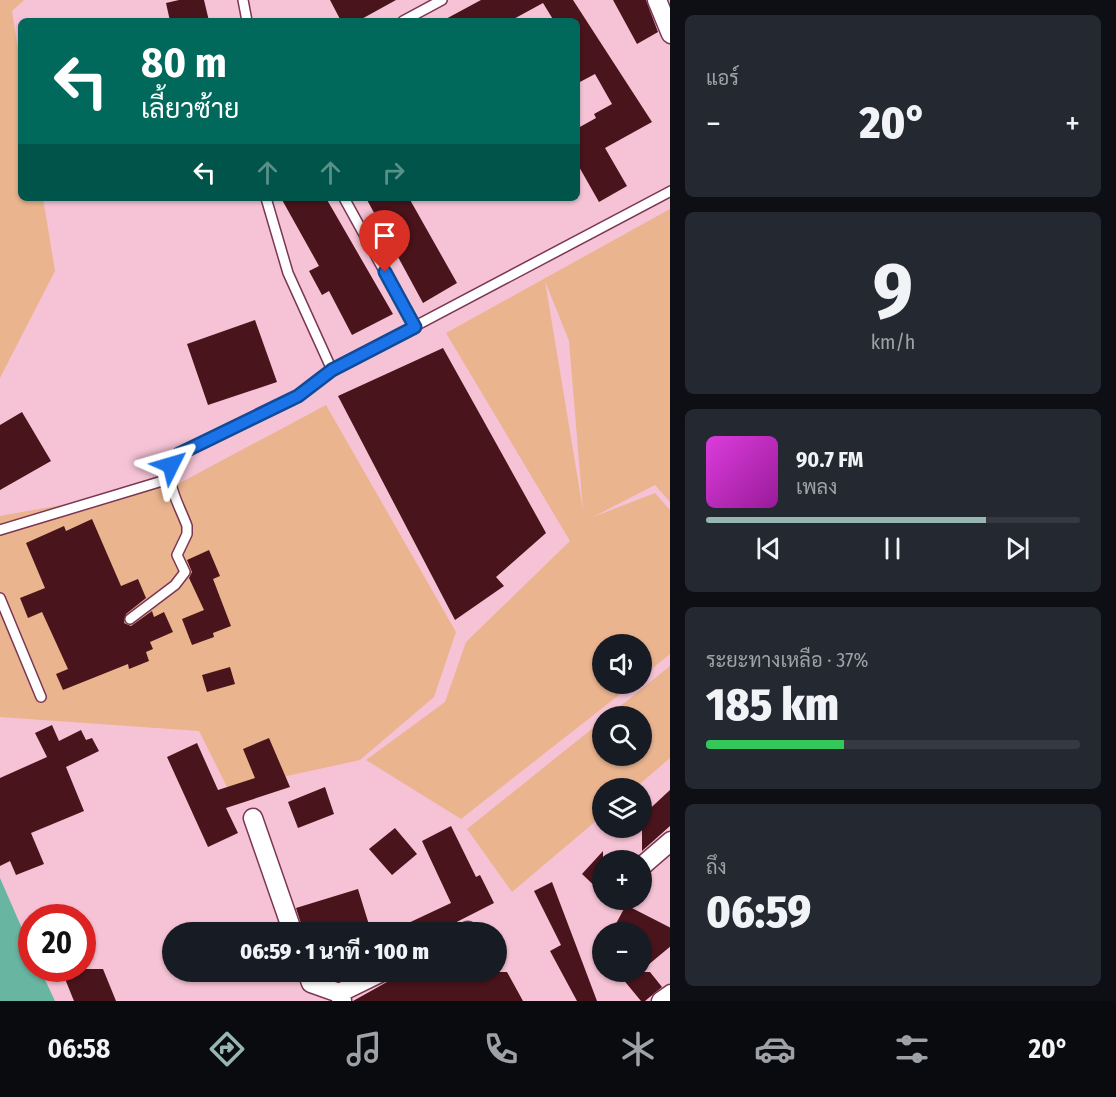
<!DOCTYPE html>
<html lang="th">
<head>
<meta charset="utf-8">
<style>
	body { margin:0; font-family:"Fira Sans Condensed",Sarabun,sans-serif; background:#242831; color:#f1f3f6; height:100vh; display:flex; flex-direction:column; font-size:22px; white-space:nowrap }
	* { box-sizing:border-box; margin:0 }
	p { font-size:20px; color:#9ea1a6 }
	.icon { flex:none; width:33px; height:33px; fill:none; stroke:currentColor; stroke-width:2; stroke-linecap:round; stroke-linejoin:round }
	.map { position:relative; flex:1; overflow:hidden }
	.details { display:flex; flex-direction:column; gap:15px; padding:15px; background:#0d0f14; width:446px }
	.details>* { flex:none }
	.guide { position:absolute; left:18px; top:18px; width:562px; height:183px; border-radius:9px; box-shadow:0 2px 4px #0004; background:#00695c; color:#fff; overflow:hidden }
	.controls { position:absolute; left:592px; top:634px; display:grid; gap:12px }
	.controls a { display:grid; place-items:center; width:60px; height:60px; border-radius:50%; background:#171b24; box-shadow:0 2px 4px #0004; font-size:30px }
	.speed { position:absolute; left:18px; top:904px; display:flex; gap:12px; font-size:30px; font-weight:700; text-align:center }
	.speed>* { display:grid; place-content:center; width:78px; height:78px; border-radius:50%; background:#171b24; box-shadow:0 2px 4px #0004; line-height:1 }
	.speed .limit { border:9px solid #d22; background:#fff; color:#111 }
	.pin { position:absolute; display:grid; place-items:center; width:51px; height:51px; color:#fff; margin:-62px -26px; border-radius:50% 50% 50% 0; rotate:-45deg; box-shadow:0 0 6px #0007 }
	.pin .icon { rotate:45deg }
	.me { position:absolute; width:66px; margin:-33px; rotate:50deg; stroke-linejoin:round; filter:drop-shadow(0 0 4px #0008) }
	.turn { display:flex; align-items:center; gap:21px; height:126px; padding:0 24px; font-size:27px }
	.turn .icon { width:78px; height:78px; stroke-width:2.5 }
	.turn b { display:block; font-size:42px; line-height:51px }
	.lanes { display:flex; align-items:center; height:57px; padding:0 24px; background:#0003; justify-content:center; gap:30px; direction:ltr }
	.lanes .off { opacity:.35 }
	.big { font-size:45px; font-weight:800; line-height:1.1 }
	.details .tile { flex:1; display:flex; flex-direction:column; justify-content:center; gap:9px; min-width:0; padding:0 21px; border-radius:9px; background:#242831 }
	.details .dial { align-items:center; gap:0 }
	.dial b { font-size:78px; line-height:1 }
	.song { display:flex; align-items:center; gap:18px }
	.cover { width:72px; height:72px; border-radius:9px; background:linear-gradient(135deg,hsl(300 70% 55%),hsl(300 70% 35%)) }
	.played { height:6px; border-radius:3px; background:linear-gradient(90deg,#97b6b1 75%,#363941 75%) }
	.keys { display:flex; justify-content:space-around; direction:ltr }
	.heat { display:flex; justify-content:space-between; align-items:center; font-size:33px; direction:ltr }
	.charge { height:9px; border-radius:4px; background:linear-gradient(90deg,#34c759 37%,#363941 0) }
	.trip { position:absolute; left:162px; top:922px; width:345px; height:60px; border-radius:30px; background:#171b24; box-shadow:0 2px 4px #0004; font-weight:800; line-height:60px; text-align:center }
	.tabs { display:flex; height:96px; justify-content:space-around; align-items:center; background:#090b0e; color:#9ea1a6 }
	.tabs .icon { width:42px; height:42px }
	.tabs .selected { color:#97b6b1 }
	.tabs b { font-size:27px; color:#f1f3f6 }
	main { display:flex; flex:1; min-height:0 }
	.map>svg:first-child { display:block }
	.green { fill:#eab48f; fill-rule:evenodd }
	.water { fill:#68b5a1 }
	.building { fill:#4a141c }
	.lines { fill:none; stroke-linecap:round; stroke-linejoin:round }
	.service-casing { stroke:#7b3653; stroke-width:12 }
	.minor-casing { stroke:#7b3653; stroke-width:21 }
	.service { stroke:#fff; stroke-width:9 }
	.minor { stroke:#fff; stroke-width:18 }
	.route-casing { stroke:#114b97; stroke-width:15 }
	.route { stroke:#1a73e8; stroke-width:10 }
</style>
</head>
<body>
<main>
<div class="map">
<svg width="671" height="1001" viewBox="0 0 671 1001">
	<rect width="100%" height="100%" fill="#f5c3d5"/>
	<path class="green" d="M 0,0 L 24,0 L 12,11 L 21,67 L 21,198 L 43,198 L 55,271 L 0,378 Z
		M 670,209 L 670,502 L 655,485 L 593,517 L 655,493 L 670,510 L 670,654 L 642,677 L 642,645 L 603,645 L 603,684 L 633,684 L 461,819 L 366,760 L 445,702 L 466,642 L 570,541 L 446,333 ZM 545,281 L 569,341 L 583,510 Z
		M 326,405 L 456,632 L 434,697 L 360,760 L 228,789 L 199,731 L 0,717 L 0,516 L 178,484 Z
		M 670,666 L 670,758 L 634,789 L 603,789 L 603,815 L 512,892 L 467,829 L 603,720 L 603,756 L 642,756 L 642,717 L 607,717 Z"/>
	<path class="water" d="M 0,878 L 31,949 L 32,969 L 40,969 L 55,1001 L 0,1001 Z"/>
	<path class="building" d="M 179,0 L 204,0 L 209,21 L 170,21 L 166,3 Z
		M 330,0 L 396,0 L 358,21 L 341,21 Z
		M 481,0 L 573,0 L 652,122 L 605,148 L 627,186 L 599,202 L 578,165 L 578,128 L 596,118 L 594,114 L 612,104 L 595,74 L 578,83 L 578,21 L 554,21 L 543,3 L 510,21 L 442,21 Z
		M 613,0 L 646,0 L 658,32 L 637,44 Z
		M 281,198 L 326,198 L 393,314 L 352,335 L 329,291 L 322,295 L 309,271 L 319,266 Z
		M 366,198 L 409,198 L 457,283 L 423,303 Z
		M 255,320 L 277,382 L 208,405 L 187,344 Z
		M 443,348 L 546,533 L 496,577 L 504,586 L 455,620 L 338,396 Z
		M 22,412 L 51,461 L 0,490 L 0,425 Z
		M 92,519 L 121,586 L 138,579 L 146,598 L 126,614 L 124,623 L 131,626 L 152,611 L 154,617 L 164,612 L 173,632 L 150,642 L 153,649 L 146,652 L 149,661 L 129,669 L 128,664 L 63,690 L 56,674 L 68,669 L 42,612 L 28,618 L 20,598 L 45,588 L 26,543 L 64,526 L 66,531 Z
		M 209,550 L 220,576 L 213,579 L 231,626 L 213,633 L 214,637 L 192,645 L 182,619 L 204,610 L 189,578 L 192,572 L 187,560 Z
		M 230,667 L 235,684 L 207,692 L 202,675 Z
		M 52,725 L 59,741 L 81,730 L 86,740 L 92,738 L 99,751 L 66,767 L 84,811 L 31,833 L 44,864 L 16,875 L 10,861 L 0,866 L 0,778 L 47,757 L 35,733 Z
		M 269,738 L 290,787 L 226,808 L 238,833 L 208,847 L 167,757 L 197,743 L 218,790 L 255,778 L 243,749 Z
		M 325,787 L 334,814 L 298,828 L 288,802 Z
		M 671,789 L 671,825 L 642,851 L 642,816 Z
		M 451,826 L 476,877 L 480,875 L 494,903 L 435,933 L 387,933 L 451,903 L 422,841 Z
		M 395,828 L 417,854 L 392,875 L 369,849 Z
		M 603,851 L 603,894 L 582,874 Z
		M 552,882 L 577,948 L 597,1001 L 577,1001 L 550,951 L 561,945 L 534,891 Z
		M 358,889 L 370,928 L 355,933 L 304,933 L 296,908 Z
		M 626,905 L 671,928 L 671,946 L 642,970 L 642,933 L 611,933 Z
		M 61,969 L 103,969 L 116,1001 L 74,1001 Z
		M 393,972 L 507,972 L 523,1001 L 353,1001 L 387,982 Z
		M 617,972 L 650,972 L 662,987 L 645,1001 L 641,1001 Z"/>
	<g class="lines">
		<g class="service-casing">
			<path id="service" d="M 243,0 L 247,21
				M 403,21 L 442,0
				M 266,198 L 288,273 L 332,370
				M 344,198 L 415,327
				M 0,530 L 169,479
				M 0,598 L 41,697
				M 130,619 L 175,585 L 185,572 L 177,555 L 187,534 L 187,526 C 177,499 161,479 179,454 L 298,396 L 332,370 L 671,191"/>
		</g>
		<g class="minor-casing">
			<path id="minor" d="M 657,0 L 671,34
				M 253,818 L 293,933
				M 642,866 L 671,841
				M 464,933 L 468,931
				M 307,972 L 311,983 L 339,993
				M 342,1001 L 339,993 L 382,972
				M 661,1001 L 671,994"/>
		</g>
		<use href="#service" class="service"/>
		<use href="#minor" class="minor"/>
	</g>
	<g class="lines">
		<g class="route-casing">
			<path id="route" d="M 171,465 L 179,454 L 298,396 L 332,370 L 415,327 L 385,272"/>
		</g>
		<use href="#route" class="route"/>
	</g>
</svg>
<div class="controls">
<a><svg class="icon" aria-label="sound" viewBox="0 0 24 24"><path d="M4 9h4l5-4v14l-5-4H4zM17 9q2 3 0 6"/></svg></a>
<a><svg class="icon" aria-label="search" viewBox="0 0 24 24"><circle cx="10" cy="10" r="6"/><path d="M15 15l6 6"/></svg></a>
<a><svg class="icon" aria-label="layers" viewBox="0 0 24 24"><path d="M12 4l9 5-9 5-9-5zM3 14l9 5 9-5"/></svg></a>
<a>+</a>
<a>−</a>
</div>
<div class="speed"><div class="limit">20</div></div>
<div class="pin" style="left:385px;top:272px;background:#d93025"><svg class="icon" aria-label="arrive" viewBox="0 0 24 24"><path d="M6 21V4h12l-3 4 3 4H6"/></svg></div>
<svg class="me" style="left:171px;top:465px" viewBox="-20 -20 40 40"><path d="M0-17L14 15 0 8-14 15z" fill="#1a73e8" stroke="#fff" stroke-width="4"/></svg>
<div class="trip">06:59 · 1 นาที · 100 m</div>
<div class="guide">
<div class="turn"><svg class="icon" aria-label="left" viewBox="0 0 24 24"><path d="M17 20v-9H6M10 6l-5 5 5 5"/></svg><div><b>80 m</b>เลี้ยวซ้าย</div></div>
<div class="lanes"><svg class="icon" aria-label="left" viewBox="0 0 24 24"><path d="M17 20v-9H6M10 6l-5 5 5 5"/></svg><svg class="icon off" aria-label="ahead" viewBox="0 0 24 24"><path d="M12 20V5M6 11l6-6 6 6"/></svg><svg class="icon off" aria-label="ahead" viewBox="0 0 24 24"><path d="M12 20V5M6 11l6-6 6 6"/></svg><svg class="icon off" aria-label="right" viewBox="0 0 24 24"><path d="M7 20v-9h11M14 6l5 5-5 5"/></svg></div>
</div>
</div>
<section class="details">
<div class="tile"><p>แอร์</p>
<div class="heat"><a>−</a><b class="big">20°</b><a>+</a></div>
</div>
<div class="tile dial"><b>9</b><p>km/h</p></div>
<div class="tile">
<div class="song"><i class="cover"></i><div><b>90.7 FM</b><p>เพลง</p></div></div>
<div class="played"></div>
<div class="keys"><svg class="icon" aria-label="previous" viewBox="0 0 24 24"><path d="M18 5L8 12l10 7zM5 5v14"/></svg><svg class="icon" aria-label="pause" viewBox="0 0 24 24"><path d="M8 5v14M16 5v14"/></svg><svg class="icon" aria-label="next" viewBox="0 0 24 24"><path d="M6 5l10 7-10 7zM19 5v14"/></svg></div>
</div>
<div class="tile"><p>ระยะทางเหลือ · 37%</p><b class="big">185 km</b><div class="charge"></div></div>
<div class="tile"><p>ถึง</p><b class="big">06:59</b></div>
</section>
</main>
<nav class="tabs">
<b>06:58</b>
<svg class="icon selected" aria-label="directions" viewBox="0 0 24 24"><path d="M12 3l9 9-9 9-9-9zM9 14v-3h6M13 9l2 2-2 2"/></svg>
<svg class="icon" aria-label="music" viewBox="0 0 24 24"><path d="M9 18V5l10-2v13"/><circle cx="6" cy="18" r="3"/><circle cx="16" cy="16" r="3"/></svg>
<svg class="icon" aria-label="phone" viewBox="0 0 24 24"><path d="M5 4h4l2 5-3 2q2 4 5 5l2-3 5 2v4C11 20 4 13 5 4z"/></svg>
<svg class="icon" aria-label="climate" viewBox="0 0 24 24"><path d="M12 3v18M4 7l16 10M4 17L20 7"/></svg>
<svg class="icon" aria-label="car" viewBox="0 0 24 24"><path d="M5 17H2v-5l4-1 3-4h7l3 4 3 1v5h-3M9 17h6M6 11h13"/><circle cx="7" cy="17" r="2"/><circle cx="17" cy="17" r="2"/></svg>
<svg class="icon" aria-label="filters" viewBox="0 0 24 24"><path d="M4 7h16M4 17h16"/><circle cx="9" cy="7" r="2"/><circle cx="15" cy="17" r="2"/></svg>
<b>20°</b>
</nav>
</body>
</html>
